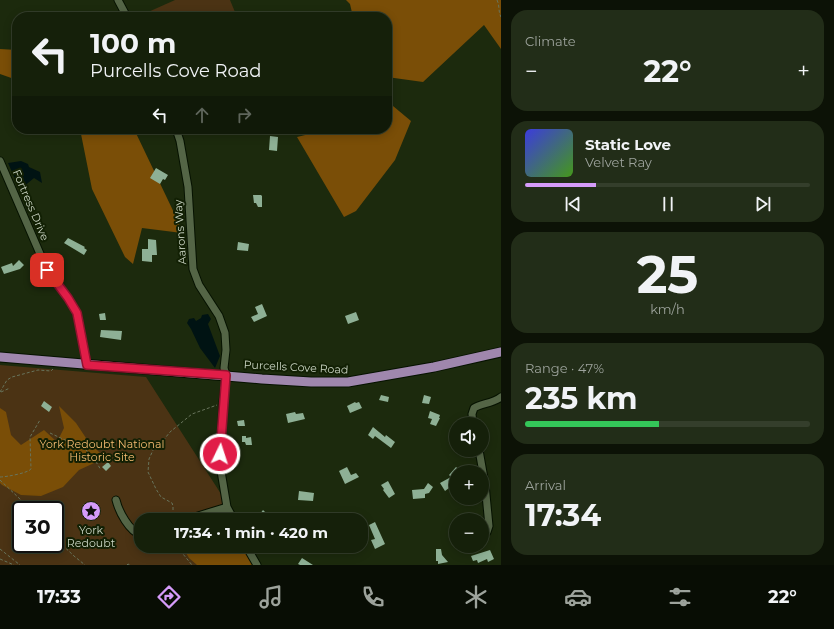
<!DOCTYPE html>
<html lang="en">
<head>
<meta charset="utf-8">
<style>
	body { margin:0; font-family:Montserrat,sans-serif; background:#222d18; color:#f1f3f6; height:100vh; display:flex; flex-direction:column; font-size:15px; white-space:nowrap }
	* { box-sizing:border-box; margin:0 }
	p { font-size:13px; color:#9da39c }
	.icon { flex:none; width:22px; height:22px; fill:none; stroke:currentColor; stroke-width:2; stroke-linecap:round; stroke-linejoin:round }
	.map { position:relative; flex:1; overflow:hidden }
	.side { display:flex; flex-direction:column; gap:10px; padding:10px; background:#0c1206; width:333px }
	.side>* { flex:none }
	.guide { position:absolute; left:12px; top:12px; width:380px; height:122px; border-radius:16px; box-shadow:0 2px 10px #0003,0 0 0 1px #343e2b; background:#15200a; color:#f1f3f6; overflow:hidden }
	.fabs { position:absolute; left:449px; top:417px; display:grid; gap:8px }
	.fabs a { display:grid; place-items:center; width:40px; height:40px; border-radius:50%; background:#15200a; box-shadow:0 2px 10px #0003,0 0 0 1px #343e2b; font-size:20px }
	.speed { position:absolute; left:12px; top:501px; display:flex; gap:8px; font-size:20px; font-weight:700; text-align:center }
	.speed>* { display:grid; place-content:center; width:52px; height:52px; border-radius:50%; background:#15200a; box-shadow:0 2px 10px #0003,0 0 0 1px #343e2b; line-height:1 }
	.speed .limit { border:2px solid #111; border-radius:6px; background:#fff; color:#111 }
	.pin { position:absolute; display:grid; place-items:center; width:34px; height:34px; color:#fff; margin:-17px; border-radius:8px; box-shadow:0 2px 6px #0006 }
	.me { position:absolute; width:44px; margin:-22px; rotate:4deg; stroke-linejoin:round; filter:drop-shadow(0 0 3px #0008) }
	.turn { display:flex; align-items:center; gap:14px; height:84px; padding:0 12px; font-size:18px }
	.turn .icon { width:52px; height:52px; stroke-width:2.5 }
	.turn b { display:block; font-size:28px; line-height:34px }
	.lanes { display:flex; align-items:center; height:38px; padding:0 12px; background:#0003; justify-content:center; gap:20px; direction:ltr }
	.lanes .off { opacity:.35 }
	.big { font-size:30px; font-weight:700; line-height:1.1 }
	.side .card { flex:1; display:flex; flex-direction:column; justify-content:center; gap:6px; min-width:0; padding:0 14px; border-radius:16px; background:#222d18 }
	.side .dial { align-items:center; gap:0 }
	.dial b { font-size:52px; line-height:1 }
	.song { display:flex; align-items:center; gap:12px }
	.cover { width:48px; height:48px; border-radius:6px; background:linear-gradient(135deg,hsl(240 70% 55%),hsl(100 70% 35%)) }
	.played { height:4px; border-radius:2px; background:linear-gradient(90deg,#d59bfa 25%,#343e2b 25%) }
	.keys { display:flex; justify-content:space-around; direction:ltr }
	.heat { display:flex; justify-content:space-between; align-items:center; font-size:22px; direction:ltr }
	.charge { height:6px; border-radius:3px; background:linear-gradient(90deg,#34c759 47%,#343e2b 0) }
	.trip { position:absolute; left:134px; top:513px; width:234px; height:40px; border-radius:16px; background:#15200a; box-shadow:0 2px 10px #0003,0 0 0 1px #343e2b; font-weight:700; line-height:40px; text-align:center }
	.tab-bar { display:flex; height:64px; justify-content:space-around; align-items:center; background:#080d04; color:#9da39c }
	.tab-bar .icon { width:28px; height:28px }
	.tab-bar .current { color:#d59bfa }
	.tab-bar b { font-size:18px; color:#f1f3f6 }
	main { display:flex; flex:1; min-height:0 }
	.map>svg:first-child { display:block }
	.green { fill:#4b3314; fill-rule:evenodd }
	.forest { fill:#7a4e07 }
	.water { fill:#001313 }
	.building { fill:#8eb095 }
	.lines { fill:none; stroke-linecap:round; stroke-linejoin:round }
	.minor-casing { stroke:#061200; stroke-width:9 }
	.major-casing { stroke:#061200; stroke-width:11 }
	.path { stroke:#68745c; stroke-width:1; stroke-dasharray:3 2; stroke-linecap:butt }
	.minor { stroke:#546546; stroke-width:7 }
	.major { stroke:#9f87ad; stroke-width:9 }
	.route-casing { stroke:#92132f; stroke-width:10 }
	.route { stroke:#e11d48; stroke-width:7 }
	.labels { text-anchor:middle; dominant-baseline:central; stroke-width:4; stroke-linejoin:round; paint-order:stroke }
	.street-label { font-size:11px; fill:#cbd5c4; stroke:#122004 }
	.park-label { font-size:11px; fill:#f7bc72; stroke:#122004 }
	.poi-label { font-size:11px; fill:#cbd5c4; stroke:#122004 }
</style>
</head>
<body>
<main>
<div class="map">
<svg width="501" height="565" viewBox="0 0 501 565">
	<rect width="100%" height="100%" fill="#1c2a0d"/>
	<path class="green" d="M 175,0 L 230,0 L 237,17 L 137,17 Z
		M 0,365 L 146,377 L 230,508 L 237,520 L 141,520 L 141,546 L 249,546 L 258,565 L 0,565 ZM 21,510 L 55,510 L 55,544 L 21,544 Z"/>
	<path class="forest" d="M 346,0 L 501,0 L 501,49 L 484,25 L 423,82 L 387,77 L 387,17 L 353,17 L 350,4 Z
		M 0,49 L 17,50 L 17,80 L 0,74 Z
		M 387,101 L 411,121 L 395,160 L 356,211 L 344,217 L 297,137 L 330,129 L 387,129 Z
		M 80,129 L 134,129 L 178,221 L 182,233 L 142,228 L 133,264 L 125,257 L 92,189 Z
		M 59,406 L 76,423 L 88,441 L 105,458 L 79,470 L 63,487 L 41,496 L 21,495 L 2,485 L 0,483 L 0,408 L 6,412 L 11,435 L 21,445 L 44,430 L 57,442 L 64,428 Z
		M 223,513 L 228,520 L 197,520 Z
		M 182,546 L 244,546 L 254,565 L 197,565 L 189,558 Z"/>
	<path class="water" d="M 21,161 L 28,164 L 29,167 L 40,172 L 42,183 L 34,178 L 22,188 L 16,181 L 8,163 Z
		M 208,314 L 211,319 L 208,324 L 220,356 L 215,368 L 200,348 L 191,329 L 187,323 L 189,319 L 194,318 L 196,321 L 201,318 L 202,315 Z"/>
	<path class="building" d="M 270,136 L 278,137 L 277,151 L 269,150 Z
		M 156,168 L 168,175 L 165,180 L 163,179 L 160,184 L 150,178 Z
		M 253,195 L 261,195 L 262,196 L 262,207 L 258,207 L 256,203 L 254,203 Z
		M 68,238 L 85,247 L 84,248 L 87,250 L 84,255 L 64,243 Z
		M 148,239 L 156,240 L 157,255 L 152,255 L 152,262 L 142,261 L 142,249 L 148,249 Z
		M 238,242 L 249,244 L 248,251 L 237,250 Z
		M 19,260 L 24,265 L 20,269 L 4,274 L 1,267 L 12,263 L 13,266 Z
		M 262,304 L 267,316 L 254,322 L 251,317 L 258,314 L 255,307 Z
		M 356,312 L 359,320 L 348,324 L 345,316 Z
		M 105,313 L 106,320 L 100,320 L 99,314 Z
		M 101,330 L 122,331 L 121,340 L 100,337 Z
		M 381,395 L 389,397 L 388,402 L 379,400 Z
		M 424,395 L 431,397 L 429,404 L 422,403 Z
		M 44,401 L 52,407 L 49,412 L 41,406 Z
		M 355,402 L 356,403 L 359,402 L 362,408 L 350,413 L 347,406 Z
		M 430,411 L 440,415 L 439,418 L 440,418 L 436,426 L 430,424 L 432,419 L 428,418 Z
		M 295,412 L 296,414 L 303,413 L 305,419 L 288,423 L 286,414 Z
		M 244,420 L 245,426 L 238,426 L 237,421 Z
		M 373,427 L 385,437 L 386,435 L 395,442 L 391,448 L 375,436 L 373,439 L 368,435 Z
		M 242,436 L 246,436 L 246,438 L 251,437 L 252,445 L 246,445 L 245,442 L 242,442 Z
		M 108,462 L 111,466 L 106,471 L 102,467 Z
		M 347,467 L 351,475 L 356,473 L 359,477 L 345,484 L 339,471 Z
		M 456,467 L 462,472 L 456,472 L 456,477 L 448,485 L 449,488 L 445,491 L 440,483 L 451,477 L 449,475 Z
		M 388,481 L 395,494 L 389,498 L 383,490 L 384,489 L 381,485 Z
		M 428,483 L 433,487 L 429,493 L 425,494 L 425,498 L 413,499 L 412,490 L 424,489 Z
		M 299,491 L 314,493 L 313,501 L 298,500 Z
		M 263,510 L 267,514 L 269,512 L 275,518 L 273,520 L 267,520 L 260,514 Z
		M 375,522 L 385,544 L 375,549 L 371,540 L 375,539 L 369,525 Z
		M 285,546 L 296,546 L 288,552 Z
		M 335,546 L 351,546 L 351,551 L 335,551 Z
		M 436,549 L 441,549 L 442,555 L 448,562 L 438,564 L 438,561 L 436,561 Z
		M 490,550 L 494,559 L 488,562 L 487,559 L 478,563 L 477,560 L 473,561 L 471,556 Z
		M 302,558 L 313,565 L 300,565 L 298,564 Z"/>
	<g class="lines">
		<g class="minor-casing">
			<path id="minor" d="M 118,0 L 127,17
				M 176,129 L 180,141 L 188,187 L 193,269 L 199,285 L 219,316 L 225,333 L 226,350 L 224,368 L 226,375 L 223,402 L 220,465 L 227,507 L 234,520
				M 0,161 L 47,270 L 68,298 L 77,313 L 87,365
				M 473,424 L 472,414 L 474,408 C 481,403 492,404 501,397
				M 479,450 L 485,484 L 489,526 L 487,532 L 482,535
				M 116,500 C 119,512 129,531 141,535
				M 185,520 L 227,507
				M 246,546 L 257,565"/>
		</g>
		<g class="major-casing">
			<path id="major" d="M 0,357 L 262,379 L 311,382 L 348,382 L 434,367 L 501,352"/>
		</g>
		<path class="path" d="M 497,0 C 500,6 498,12 501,17
			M 0,392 L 7,380 L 12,377 L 38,370 L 51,371 L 53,369
			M 1,392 L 10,388
			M 50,433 L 86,450 L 93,457 L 101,470
			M 0,477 C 6,477 28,473 31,469 L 30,437 L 40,420
			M 0,480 L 21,500 L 47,510
			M 55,515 L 57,516 L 55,519
			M 173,520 L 173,506 L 172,503 L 161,497 L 156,489 L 148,472 L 149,459 L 154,448 L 162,442 L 170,432 L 192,414 L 217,405
			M 55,538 L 74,556 L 85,565
			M 178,546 L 183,554 L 192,565
			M 0,549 L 20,565
			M 0,559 L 14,565
			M 127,565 L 128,564 L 130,565"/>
		<use href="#minor" class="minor"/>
		<use href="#major" class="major"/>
	</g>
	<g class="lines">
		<g class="route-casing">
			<path id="route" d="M 47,270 L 68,298 L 77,313 L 87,365 L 226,375 L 220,454"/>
		</g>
		<use href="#route" class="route"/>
	</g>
	<defs>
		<g id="sight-disc" transform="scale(1)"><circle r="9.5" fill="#d59bfa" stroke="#122004"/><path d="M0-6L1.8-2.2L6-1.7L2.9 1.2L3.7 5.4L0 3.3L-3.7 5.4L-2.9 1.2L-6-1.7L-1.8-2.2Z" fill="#111"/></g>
	</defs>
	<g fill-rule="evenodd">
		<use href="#sight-disc" x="91" y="511"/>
	</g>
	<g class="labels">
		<g class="street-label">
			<text transform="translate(31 205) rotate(67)">Fortress Drive</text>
			<text transform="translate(180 232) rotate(-94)">Aarons Way</text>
			<text transform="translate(296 367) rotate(3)">Purcells Cove Road</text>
		</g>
		<g class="park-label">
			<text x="102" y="444">York Redoubt National<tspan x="102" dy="13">Historic Site</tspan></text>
		</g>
		<g class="poi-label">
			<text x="91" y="530">York<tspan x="91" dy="13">Redoubt</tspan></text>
		</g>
	</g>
</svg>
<div class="fabs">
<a><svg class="icon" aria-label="sound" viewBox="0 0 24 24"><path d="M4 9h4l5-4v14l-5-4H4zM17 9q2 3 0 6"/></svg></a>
<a>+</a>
<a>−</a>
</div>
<div class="speed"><div class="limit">30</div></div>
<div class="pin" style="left:47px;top:270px;background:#d93025"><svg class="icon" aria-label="arrive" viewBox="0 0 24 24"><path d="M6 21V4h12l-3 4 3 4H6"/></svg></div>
<svg class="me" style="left:220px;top:454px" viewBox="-20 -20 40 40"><circle r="17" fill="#e11d48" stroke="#fff" stroke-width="3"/><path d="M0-11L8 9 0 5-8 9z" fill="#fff"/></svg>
<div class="trip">17:34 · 1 min · 420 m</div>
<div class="guide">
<div class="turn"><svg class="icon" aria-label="left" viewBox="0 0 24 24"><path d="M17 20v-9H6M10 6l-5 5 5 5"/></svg><div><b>100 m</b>Purcells Cove Road</div></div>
<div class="lanes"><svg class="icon" aria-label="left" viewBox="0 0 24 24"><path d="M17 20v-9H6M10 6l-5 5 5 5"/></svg><svg class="icon off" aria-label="ahead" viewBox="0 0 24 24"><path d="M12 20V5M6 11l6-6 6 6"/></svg><svg class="icon off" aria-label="right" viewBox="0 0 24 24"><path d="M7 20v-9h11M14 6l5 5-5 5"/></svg></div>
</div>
</div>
<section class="side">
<div class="card"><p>Climate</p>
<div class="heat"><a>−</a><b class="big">22°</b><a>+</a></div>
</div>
<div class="card">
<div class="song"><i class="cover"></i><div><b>Static Love</b><p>Velvet Ray</p></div></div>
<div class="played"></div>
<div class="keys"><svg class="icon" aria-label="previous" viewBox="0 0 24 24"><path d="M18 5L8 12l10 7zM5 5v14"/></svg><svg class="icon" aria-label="pause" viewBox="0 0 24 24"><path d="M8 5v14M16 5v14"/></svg><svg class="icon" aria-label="next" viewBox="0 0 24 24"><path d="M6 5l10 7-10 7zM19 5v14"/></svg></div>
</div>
<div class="card dial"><b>25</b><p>km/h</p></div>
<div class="card"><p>Range · 47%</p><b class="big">235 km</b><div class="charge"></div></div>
<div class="card"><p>Arrival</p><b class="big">17:34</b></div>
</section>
</main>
<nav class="tab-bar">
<b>17:33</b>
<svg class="icon current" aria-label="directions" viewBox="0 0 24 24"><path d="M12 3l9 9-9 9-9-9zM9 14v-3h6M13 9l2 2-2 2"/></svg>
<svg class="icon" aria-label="music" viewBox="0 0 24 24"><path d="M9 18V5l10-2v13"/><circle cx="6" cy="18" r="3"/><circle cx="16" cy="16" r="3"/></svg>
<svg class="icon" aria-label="phone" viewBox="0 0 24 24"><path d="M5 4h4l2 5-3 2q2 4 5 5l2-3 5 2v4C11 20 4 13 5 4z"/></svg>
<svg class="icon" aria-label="climate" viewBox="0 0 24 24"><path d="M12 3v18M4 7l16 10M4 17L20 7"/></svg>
<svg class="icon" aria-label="car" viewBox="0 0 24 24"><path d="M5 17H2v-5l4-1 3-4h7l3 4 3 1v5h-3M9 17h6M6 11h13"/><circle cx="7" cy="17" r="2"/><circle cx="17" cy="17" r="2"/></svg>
<svg class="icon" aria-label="filters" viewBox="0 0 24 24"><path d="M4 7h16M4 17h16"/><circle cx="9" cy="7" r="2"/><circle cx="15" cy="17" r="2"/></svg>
<b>22°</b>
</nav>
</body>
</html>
